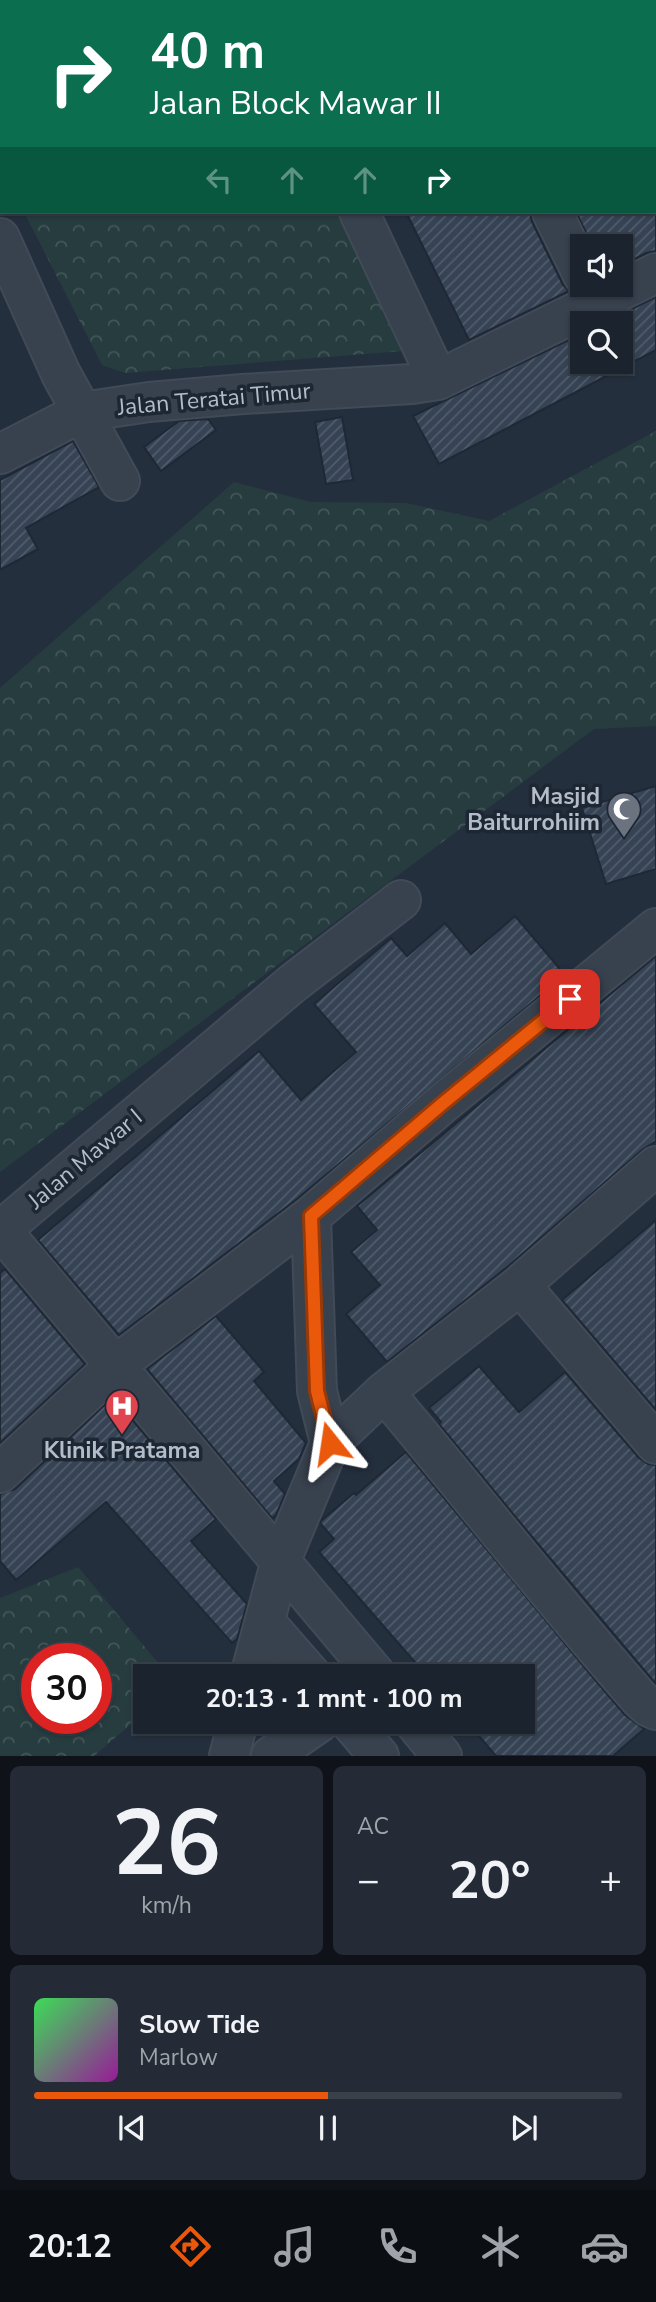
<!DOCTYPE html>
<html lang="id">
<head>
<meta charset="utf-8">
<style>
	body { margin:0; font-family:"Nunito Sans",sans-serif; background:#242b36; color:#f1f3f6; height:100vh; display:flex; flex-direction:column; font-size:26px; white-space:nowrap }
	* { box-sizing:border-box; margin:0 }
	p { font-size:23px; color:#a0a4aa }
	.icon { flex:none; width:38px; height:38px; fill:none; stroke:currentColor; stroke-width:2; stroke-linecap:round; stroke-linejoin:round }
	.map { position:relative; height:1756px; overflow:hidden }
	.drawer { display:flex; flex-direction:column; gap:10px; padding:10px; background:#0f1319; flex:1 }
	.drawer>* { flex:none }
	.hud { position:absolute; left:0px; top:0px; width:656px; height:214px; box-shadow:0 2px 5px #0004,0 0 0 2px #39404a; background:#0b6e4f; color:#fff; overflow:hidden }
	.buttons { position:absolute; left:570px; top:234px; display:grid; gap:14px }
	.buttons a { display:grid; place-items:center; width:63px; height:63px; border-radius:0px; background:#1b232e; box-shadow:0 2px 5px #0004,0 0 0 2px #39404a; font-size:35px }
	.speed { position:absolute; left:21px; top:1643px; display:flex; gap:14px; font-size:35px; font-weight:700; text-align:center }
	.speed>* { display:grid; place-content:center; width:91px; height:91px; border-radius:50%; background:#1b232e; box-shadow:0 2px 5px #0004,0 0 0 2px #39404a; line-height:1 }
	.speed .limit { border:10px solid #d22; background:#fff; color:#111 }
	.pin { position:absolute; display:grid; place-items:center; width:60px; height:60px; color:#fff; margin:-30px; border-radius:14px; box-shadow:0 4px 10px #0006 }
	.me { position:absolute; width:77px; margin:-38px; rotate:345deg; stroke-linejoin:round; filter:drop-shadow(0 0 5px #0008) }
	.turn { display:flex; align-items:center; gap:24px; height:147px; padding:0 35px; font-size:32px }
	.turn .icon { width:91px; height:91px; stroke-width:2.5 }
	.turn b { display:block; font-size:49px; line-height:60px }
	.lanes { display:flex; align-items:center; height:66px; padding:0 35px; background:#0003; justify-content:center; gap:35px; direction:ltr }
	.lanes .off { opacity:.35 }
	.big { font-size:52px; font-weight:700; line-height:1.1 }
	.drawer .tile { flex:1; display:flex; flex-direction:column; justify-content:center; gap:10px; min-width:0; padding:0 24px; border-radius:10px; background:#242b36 }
	.drawer .dial { align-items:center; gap:0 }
	.dial b { font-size:91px; line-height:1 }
	.song { display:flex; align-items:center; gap:21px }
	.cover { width:84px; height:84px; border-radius:10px; background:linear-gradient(135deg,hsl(130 70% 55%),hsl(300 70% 35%)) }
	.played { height:7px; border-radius:4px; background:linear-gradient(90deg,#ea580c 50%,#39404a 50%) }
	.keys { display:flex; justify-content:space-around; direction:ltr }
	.heat { display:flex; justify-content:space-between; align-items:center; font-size:38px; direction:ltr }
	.drawer .tiles { flex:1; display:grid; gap:10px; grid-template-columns:1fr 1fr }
	.tile:last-child { grid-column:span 2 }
	.trip { position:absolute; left:133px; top:1664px; width:402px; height:70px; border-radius:0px; background:#1b232e; box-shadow:0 2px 5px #0004,0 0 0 2px #39404a; font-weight:700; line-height:70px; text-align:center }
	.tab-bar { display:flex; height:112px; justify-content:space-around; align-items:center; background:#0b0e12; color:#a0a4aa }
	.tab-bar .icon { width:49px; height:49px }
	.tab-bar .current { color:#ea580c }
	.tab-bar b { font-size:32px; color:#f1f3f6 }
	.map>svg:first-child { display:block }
	.forest { fill:url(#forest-crowns); fill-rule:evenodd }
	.building { fill:url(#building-hatch); stroke:#1f2835; stroke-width:2 }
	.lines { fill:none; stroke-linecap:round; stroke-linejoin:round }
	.street-casing { stroke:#414a57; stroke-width:42 }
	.street { stroke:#38414e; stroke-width:38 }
	.route-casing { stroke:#983908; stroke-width:18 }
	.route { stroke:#ea580c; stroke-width:12 }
	.labels { text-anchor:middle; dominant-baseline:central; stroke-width:7; stroke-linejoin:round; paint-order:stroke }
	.street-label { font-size:23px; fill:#b4bcc9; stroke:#1d2633 }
	.poi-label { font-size:23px; font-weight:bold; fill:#b4bcc9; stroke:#1d2633; text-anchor:end }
</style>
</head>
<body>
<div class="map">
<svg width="656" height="1756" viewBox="0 0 656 1756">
	<defs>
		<pattern id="forest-crowns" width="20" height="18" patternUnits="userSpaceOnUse" patternTransform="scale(1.75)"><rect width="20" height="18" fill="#263c3f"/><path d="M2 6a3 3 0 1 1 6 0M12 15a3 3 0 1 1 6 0" fill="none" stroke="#435659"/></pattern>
		<pattern id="building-hatch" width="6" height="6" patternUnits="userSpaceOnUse" patternTransform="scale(1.75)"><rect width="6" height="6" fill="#364354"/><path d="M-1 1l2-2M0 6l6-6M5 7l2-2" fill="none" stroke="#515c6b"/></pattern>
	</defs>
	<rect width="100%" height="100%" fill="#242f3e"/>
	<path class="forest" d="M 24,212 L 343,212 L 403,351 L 125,373 L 102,365 Z
		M 656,431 L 656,726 L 594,729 L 0,1172 L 0,688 L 234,482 L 311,502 L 406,503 L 489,521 Z
		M 78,1567 L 169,1676 L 145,1676 L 145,1712 L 94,1756 L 0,1756 L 0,1598 ZM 37,1659 L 96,1659 L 96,1718 L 37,1718 Z"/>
	<path class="building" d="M 406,212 L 530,212 L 532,222 L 563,285 L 569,291 L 469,340 Z
		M 576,212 L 656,212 L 656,251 L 646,253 L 621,266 L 621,247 L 593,247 Z
		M 656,297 L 656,350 L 439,464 L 413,416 L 583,333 L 583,362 L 621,362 L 621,324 L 602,324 Z
		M 342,417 L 353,480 L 326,484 L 315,422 Z
		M 208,419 L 216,430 L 161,471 L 144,447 L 179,421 Z
		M 73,441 L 99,487 L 26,528 L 38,549 L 0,570 L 0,480 Z
		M 656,786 L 656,869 L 606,884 L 582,808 Z
		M 515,916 L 565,975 L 297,1199 L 119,1335 L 38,1240 L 259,1051 L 301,1100 L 327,1077 L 356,1052 L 314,1004 L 391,938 L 407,956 L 445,923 L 471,954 Z
		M 656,956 L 656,1141 L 642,1150 L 506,1268 L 387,1362 L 346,1314 L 380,1285 L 351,1252 L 377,1230 L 357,1206 Z
		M 656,1220 L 656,1410 L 562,1300 Z
		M 5,1269 L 85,1364 L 0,1443 L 0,1273 Z
		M 216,1316 L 264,1372 L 254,1381 L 306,1443 L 299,1459 L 274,1481 L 285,1494 L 276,1515 L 272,1518 L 147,1369 Z
		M 479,1366 L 519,1412 L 565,1372 L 639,1458 L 648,1464 L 656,1465 L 656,1684 L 528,1532 L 439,1424 L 441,1422 L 429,1408 Z
		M 113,1397 L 216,1519 L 191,1541 L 247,1604 L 237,1639 L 232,1643 L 106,1502 L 16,1580 L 0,1561 L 0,1494 L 15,1489 Z
		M 406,1452 L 591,1675 L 625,1715 L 644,1729 L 613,1756 L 496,1756 L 467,1722 L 523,1722 L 523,1676 L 427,1676 L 319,1552 L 334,1539 L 320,1523 L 321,1521 L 354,1493 L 356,1495 Z"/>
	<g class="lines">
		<g class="street-casing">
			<path id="street" d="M 261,0 L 262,2
				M 90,2 L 93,0
				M 486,2 L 489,0
				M 0,47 L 2,46
				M 654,91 L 656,90
				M 359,212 L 438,380
				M 552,212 L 583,275
				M 0,238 L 61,374 L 120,481
				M 0,454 L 82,412 L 149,402 L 243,394 L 412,384 L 438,380 L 656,273
				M 520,1285 L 656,1444
				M 384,1392 C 470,1494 552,1599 640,1699 L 649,1707 L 656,1710
				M 330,1443 L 384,1392 L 520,1285 L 656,1166
				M 0,1473 L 116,1365 L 311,1216 L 442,1104 L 656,928
				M 265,1622 L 312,1676
				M 250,1676 L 281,1560 L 330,1443 L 317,1391 L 311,1216
				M 377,1676 L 12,1243 L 6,1230 L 13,1220 L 293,983 L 401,900
				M 350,1722 L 379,1756
				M 414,1722 L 442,1756
				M 229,1756 L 238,1722
				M 271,1756 L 320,1722"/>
		</g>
		<use href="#street" class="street"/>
	</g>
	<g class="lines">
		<g class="route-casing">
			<path id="route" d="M 330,1443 L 317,1391 L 311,1216 L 442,1104 L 570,999"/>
		</g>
		<use href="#route" class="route"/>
	</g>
	<defs>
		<g id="mosque-pin" transform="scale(1.75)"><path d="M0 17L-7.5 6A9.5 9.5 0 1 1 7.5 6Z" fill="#6b7280" stroke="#1d2633"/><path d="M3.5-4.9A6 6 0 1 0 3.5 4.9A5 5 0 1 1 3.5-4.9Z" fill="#fff"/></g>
		<g id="hospital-pin" transform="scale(1.75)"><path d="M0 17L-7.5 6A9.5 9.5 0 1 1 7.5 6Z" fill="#e0444e" stroke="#1d2633"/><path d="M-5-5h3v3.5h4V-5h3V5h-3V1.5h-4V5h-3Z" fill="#fff"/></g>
	</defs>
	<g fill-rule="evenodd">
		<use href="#mosque-pin" x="624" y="809"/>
		<use href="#hospital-pin" x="122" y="1406"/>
	</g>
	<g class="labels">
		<g class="street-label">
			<text transform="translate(214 399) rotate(-5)">Jalan Teratai Timur</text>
			<text transform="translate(85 1159) rotate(-40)">Jalan Mawar I</text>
		</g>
		<g class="poi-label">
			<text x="600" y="796">Masjid<tspan x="600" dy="26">Baiturrohiim</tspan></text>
			<text x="122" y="1450" text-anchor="middle">Klinik Pratama</text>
		</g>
	</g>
</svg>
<div class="buttons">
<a><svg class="icon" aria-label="sound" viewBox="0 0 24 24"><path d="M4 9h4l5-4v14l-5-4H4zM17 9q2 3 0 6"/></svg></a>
<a><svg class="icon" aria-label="search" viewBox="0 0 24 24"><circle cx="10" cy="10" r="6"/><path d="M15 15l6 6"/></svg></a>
</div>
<div class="speed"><div class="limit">30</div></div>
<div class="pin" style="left:570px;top:999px;background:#d93025"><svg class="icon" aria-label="arrive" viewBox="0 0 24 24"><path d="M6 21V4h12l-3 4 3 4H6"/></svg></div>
<svg class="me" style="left:330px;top:1443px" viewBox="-20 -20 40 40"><path d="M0-17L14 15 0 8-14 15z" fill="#ea580c" stroke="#fff" stroke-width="4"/></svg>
<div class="trip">20:13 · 1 mnt · 100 m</div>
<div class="hud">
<div class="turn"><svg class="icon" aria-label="right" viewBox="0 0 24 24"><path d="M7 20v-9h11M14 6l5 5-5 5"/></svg><div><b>40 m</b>Jalan Block Mawar II</div></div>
<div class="lanes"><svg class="icon off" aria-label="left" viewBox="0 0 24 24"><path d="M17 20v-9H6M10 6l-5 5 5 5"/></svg><svg class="icon off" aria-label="ahead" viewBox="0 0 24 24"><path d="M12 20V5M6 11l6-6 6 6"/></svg><svg class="icon off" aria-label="ahead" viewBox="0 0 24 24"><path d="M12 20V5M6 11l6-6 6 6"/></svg><svg class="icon" aria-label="right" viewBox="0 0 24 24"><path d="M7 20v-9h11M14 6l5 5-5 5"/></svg></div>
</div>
</div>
<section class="drawer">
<div class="tiles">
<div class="tile dial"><b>26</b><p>km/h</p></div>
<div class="tile"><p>AC</p>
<div class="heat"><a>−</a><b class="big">20°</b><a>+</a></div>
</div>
<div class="tile">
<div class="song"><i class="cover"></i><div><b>Slow Tide</b><p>Marlow</p></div></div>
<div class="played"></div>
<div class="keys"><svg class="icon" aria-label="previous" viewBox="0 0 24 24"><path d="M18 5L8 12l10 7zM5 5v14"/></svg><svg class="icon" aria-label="pause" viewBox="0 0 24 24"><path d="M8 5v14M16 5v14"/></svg><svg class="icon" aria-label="next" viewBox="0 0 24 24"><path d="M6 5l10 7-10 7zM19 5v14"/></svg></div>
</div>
</div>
</section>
<nav class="tab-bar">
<b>20:12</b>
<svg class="icon current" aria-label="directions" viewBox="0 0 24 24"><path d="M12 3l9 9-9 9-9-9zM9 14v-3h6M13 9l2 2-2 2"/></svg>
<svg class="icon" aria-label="music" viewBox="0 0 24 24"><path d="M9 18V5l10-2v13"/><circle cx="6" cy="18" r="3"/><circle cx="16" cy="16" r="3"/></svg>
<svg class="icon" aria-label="phone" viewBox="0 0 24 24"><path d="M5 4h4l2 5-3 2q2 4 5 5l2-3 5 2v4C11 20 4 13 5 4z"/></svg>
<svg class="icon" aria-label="climate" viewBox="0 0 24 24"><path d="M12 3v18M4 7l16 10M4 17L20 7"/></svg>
<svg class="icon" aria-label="car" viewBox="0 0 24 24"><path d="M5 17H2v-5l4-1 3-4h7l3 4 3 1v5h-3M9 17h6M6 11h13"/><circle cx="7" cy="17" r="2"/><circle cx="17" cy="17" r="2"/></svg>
</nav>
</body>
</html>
